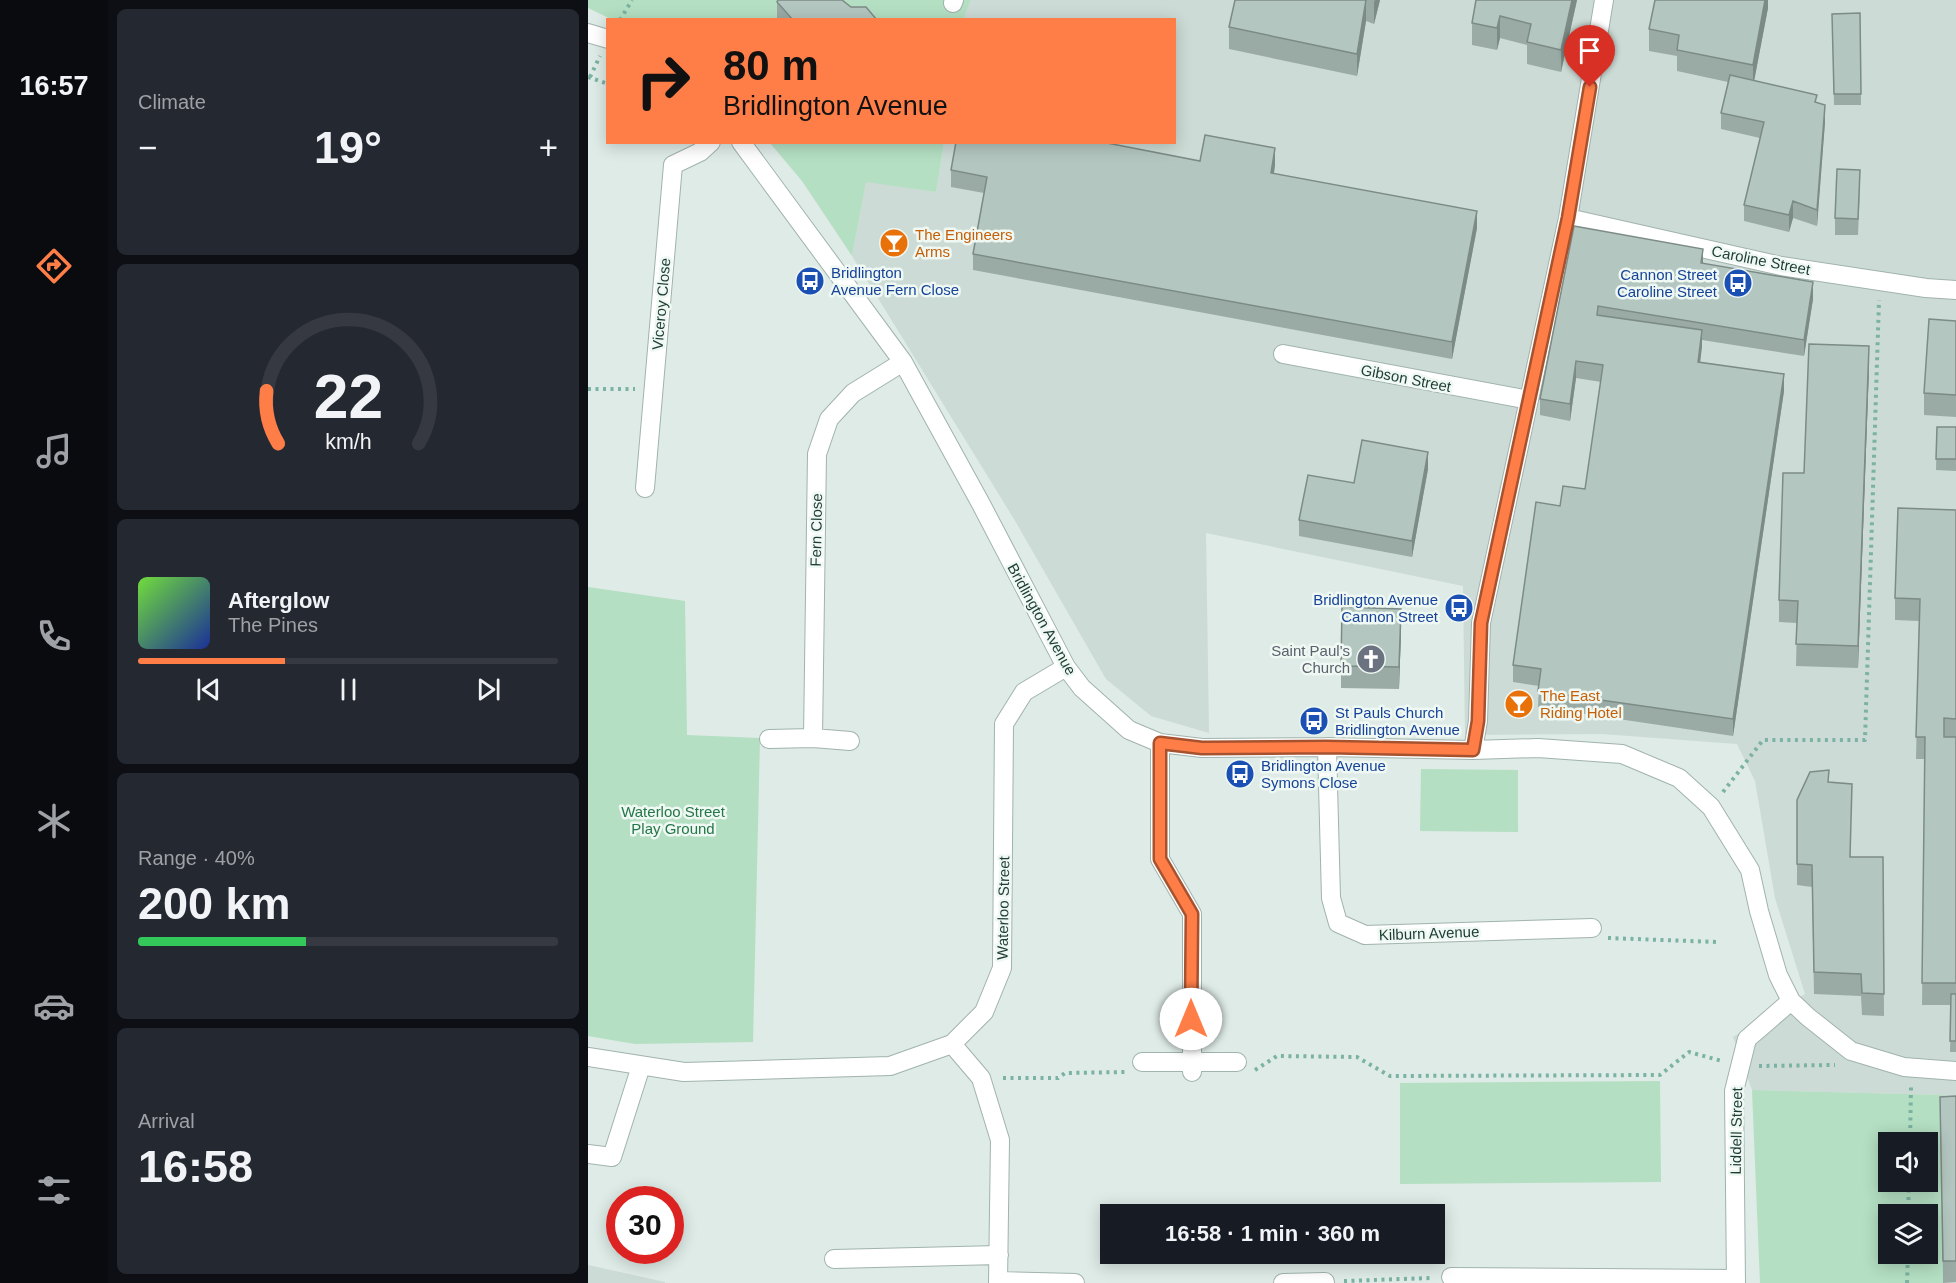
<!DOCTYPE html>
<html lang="en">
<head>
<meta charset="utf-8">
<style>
	body { margin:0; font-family:Arial,sans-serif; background:#242831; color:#f1f3f6; height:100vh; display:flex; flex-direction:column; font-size:22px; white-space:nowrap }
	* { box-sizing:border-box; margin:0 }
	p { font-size:20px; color:#9ea1a6 }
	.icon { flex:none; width:33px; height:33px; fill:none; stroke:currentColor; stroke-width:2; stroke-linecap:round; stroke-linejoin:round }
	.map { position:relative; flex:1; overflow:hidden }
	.side { display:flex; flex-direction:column; gap:9px; padding:9px; background:#0d0f14; width:480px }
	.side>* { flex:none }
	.hud { position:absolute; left:18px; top:18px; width:570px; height:126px; border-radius:0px; box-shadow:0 3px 15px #0003; background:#ff7e48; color:#111; overflow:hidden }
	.fabs { position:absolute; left:1290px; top:1132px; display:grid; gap:12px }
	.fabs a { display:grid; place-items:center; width:60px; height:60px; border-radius:0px; background:#171b24; box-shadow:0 3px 15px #0003; font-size:30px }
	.speed { position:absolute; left:18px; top:1186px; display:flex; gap:12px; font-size:30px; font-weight:700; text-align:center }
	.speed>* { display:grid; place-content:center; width:78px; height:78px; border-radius:50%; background:#171b24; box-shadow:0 3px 15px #0003; line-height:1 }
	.speed .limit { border:9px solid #d22; background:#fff; color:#111 }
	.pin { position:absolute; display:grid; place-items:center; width:51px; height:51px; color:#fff; margin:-62px -26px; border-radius:50% 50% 50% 0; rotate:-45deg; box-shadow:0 0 6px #0007 }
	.pin .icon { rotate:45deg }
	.me { position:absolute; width:66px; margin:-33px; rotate:0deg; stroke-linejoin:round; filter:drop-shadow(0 0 4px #0008) }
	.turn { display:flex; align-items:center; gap:21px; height:126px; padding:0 18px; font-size:27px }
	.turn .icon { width:78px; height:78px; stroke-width:2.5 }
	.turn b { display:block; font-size:42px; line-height:51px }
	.big { font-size:45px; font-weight:800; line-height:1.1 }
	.side .widget { flex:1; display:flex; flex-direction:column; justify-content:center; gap:9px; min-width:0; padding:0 21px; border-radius:9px; background:#242831 }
	.side .dial { align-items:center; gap:0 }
	.dial svg { height:156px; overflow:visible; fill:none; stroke:#363941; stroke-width:7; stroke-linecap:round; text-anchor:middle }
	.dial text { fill:#f1f3f6; stroke:none }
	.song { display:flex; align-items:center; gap:18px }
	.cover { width:72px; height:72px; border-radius:9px; background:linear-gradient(135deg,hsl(100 70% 55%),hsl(230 70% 35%)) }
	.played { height:6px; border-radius:3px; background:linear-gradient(90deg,#ff7e48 35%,#363941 35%) }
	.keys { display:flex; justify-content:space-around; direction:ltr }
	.heat { display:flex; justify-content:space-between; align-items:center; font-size:33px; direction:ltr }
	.charge { height:9px; border-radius:4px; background:linear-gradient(90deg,#34c759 40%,#363941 0) }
	.trip { position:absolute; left:512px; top:1204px; width:345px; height:60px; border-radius:0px; background:#171b24; box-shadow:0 3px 15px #0003; font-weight:800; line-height:60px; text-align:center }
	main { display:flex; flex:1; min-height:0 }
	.dock { display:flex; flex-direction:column; width:108px; justify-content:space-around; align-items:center; background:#090b0e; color:#9ea1a6 }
	.dock .icon { width:42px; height:42px }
	.dock .active { color:#ff7e48 }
	.dock b { font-size:27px; color:#f1f3f6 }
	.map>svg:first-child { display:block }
	.built { fill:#ccdbd5 }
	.green { fill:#b4dfc2; fill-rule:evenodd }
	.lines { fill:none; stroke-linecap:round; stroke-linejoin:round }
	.minor-casing { stroke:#a1b3ae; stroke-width:20 }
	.path { stroke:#7bb2a3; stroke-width:4; stroke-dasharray:3 4.5; stroke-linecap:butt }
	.minor { stroke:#fff; stroke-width:18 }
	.wall { fill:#9aaaa4 }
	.shaded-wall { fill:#7d8b86 }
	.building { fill:#b3c6bf; stroke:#7d8b86; stroke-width:1.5 }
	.route-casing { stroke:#a6522f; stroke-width:15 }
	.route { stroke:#ff7e48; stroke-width:10 }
	.labels { text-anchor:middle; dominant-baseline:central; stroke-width:5; stroke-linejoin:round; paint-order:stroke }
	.food-label { font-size:15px; fill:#c56008; stroke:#eff8f3; text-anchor:start }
	.street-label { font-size:15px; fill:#1e3c36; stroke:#eff8f3 }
	.transit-label { font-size:15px; fill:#164399; stroke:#eff8f3; text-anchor:start }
	.worship-label { font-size:15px; fill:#5b616d; stroke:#eff8f3; text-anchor:end }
	.park-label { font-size:15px; fill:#247748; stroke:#eff8f3 }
</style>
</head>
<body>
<main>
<nav class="dock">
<b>16:57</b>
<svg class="icon active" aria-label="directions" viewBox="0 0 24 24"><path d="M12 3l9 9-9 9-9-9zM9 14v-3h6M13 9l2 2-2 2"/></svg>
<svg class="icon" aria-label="music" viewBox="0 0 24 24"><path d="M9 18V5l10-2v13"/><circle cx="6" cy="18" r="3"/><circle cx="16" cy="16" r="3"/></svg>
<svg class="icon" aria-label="phone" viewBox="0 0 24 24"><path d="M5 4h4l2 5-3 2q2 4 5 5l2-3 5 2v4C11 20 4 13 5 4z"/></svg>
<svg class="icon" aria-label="climate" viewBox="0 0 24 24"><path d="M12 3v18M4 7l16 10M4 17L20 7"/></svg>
<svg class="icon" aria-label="car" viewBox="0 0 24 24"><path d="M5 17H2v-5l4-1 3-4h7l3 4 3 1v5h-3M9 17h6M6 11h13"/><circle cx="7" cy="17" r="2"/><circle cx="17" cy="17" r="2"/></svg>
<svg class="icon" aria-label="filters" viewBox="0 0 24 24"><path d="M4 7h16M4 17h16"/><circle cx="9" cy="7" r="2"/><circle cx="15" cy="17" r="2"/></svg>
</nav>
<section class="side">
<div class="widget"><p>Climate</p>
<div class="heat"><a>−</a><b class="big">19°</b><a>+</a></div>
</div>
<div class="widget dial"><svg viewBox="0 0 100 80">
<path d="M14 69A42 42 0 1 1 86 69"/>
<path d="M14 69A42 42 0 0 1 8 42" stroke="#ff7e48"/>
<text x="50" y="56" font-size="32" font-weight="700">22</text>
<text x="50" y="72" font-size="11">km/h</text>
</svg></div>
<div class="widget">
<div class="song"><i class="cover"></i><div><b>Afterglow</b><p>The Pines</p></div></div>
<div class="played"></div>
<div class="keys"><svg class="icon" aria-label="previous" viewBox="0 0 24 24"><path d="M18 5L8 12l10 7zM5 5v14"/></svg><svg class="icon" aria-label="pause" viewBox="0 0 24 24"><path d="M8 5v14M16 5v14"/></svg><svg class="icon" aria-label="next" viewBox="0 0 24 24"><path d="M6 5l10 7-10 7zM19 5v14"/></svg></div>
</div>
<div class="widget"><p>Range · 40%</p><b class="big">200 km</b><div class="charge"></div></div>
<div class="widget"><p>Arrival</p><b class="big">16:58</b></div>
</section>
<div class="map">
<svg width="1368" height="1283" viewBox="0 0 1368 1283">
	<rect width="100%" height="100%" fill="#deebe6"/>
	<path class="built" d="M 383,0 L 1368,0 L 1368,1283 L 1355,1283 L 1352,1119 L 1354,1095 L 1164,1090 L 1145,1037 L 1217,994 L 1187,898 L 1167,781 L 1149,744 L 1014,734 L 877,735 L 875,586 L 618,533 L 621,733 L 563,716 L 518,679 L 426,519 L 264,256 L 278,181 L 348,192 L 356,143 L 586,142 L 586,20 L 375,19 Z
		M 0,1265 L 77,1282 L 77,1283 L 0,1283 Z"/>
	<path class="green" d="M 0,0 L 383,0 L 375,20 L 23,19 L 0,8 Z
		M 182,143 L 356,143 L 348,192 L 278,182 L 264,256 L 214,181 Z
		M 0,587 L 97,601 L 99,735 L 172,738 L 165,1042 L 47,1044 L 0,1036 Z
		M 833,769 L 930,770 L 930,832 L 832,831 Z
		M 1072,1081 L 1073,1182 L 812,1184 L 812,1083 Z
		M 1164,1090 L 1355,1095 L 1352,1119 L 1355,1283 L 1172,1283 ZM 1300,1143 L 1340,1143 L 1340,1182 L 1300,1182 ZM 1300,1215 L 1340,1215 L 1340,1254 L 1300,1254 Z"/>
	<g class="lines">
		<g class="minor-casing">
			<path id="minor" d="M 365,3 L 366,0
				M 0,33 L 20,39
				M 153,142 L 315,362 L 393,504 L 478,667 L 494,688 L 541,730 L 572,743 L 614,748 L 739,747 L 885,750 L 950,748 L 1034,754 L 1091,778 L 1123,807 L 1162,870 L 1171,911 L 1190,975 L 1203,1001 L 1220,1017 L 1263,1051 L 1316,1067 L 1368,1071
				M 980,218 L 1193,266 L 1338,288 L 1368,290
				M 695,354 L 941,400
				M 57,488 L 85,165 L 112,152 L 123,142
				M 225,738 L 229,454 L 241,419 L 265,393 L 315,362
				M 181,739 L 225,738 L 262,741
				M 572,743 L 572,859 L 604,914 L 604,1072
				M 739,747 L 743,898 L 750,923 L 777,935 L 1004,928
				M 885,750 L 890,721 L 893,623 L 980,218 L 1016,0
				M 364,1044 L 393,1078 L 412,1140 L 410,1283
				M 0,1057 L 96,1072 L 302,1066 L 364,1044 L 396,1012 L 414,968 L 416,724 L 436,692 L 478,667
				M 554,1062 L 649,1062
				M 0,1154 L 24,1157 L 53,1066
				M 246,1259 L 411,1255
				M 863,1277 L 1148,1279
				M 410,1281 L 487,1283
				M 695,1283 L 737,1282
				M 1148,1283 L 1146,1091 L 1159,1039 L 1203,1001"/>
		</g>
		<path class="path" d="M 32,20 L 44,0
			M 0,77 L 20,84
			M 2,77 L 12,56
			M 0,389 L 47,389
			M 1135,792 L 1175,740 L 1277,740 L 1291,300
			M 1020,938 L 1129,942
			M 1171,1066 L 1247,1065
			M 667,1070 L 689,1056 L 769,1057 L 802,1076 L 1072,1075 L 1101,1052 L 1134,1061
			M 415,1078 L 470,1078 L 477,1073 L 537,1072
			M 1322,1143 L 1323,1087
			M 1320,1215 L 1321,1182
			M 756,1281 L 844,1278
			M 1319,1283 L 1320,1254"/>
		<use href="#minor" class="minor"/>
	</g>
	<path class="wall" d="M 647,0 L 792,0 L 786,24 L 778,21 L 769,76 L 641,49 L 641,27 Z
		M 989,0 L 973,72 L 939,64 L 939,45 L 912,38 L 909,50 L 884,45 L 884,23 Z
		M 1180,0 L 1180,8 L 1166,80 L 1229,103 L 1237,122 L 1229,226 L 1205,218 L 1201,232 L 1156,221 L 1156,205 L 1172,138 L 1133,129 L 1133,113 L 1140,82 L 1089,71 L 1089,56 L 1061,51 L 1061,29 Z
		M 189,2 L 263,7 L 289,20 L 190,20 L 189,19 Z
		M 1272,13 L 1273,105 L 1246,105 L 1244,14 Z
		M 612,161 L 687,165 L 686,174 L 889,228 L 864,359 L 385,270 L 385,254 L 396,193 L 363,187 L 363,170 Z
		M 1272,187 L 1270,235 L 1247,235 L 1247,218 Z
		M 986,226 L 1115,263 L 1225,299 L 1216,356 L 1114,340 L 1112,362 L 1196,391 L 1145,736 L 950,707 L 951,686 L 925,682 L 925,665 L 972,506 L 997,489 L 1013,382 L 988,378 L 982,421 L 952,415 L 952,399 Z
		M 1368,321 L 1368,417 L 1336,415 L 1336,393 Z
		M 1281,368 L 1270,668 L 1208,666 L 1209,623 L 1191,622 L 1191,600 L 1216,473 Z
		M 1349,427 L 1368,427 L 1368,471 L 1348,470 Z
		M 840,469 L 824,557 L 711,536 L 711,520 L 766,483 Z
		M 1368,510 L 1368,1052 L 1362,1052 L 1363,1005 L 1334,1005 L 1337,759 L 1328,759 L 1331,621 L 1307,620 L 1307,598 Z
		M 813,631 L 811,689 L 753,688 L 753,666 Z
		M 1241,782 L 1263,857 L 1295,857 L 1296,1016 L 1274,1015 L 1273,996 L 1226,994 L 1224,887 L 1209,885 L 1209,800 Z
		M 1368,1096 L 1368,1282 L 1355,1283 L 1352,1097 Z"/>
	<path class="shaded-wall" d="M 778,0 L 778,21 L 769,76 L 769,54 Z
		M 787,0 L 792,0 L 786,24 L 786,2 Z
		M 984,0 L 989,0 L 973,72 L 973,50 Z
		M 1177,0 L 1180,0 L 1180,8 L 1165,87 L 1165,65 Z
		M 912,16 L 912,38 L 909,50 L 909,28 Z
		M 1237,105 L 1237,122 L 1229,226 L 1229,210 Z
		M 687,148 L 687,165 L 683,190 L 683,173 Z
		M 1205,201 L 1205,218 L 1201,232 L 1201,215 Z
		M 889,211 L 889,228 L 864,359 L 864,342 Z
		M 1115,249 L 1115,265 L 1113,263 Z
		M 1225,282 L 1225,299 L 1216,356 L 1216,340 Z
		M 1114,330 L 1114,347 L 1110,379 L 1110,362 Z
		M 1281,346 L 1281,368 L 1270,668 L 1270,646 Z
		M 988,361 L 988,378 L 982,421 L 982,404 Z
		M 1196,374 L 1196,391 L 1145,736 L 1145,719 Z
		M 840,452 L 840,469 L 824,557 L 824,541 Z
		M 813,609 L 813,631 L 811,689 L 811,667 Z"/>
	<path class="building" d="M 190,0 L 254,0 L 263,7 L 278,7 L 289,20 L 205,20 L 189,2 Z
		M 647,0 L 778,0 L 769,54 L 641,27 Z
		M 888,0 L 984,0 L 973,50 L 939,42 L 943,24 L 912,16 L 909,28 L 884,23 Z
		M 1067,0 L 1177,0 L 1165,65 L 1089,50 L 1091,35 L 1061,29 Z
		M 1272,13 L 1273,94 L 1246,94 L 1244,14 Z
		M 1142,75 L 1229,95 L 1227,102 L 1237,105 L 1229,210 L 1205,201 L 1201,215 L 1156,205 L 1176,122 L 1133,113 Z
		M 617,135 L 687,148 L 683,173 L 889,211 L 864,342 L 385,254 L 399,177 L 363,170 L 368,142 L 514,142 L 612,161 Z
		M 1249,169 L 1272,170 L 1270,219 L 1247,218 Z
		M 986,226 L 1115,249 L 1113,263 L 1225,282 L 1216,340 L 1010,306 L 1009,315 L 1114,330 L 1110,362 L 1196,374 L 1145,719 L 950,691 L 953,669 L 925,665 L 948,502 L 972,506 L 975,486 L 997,489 L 1015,365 L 988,361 L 982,404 L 952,399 Z
		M 1341,319 L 1368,321 L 1368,395 L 1336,393 Z
		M 1221,344 L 1281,346 L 1270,646 L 1208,644 L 1210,601 L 1191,600 L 1195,473 L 1216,473 Z
		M 1349,427 L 1368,427 L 1368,459 L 1348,459 Z
		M 774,440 L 840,452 L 824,541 L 711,520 L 720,475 L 766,483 Z
		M 1310,508 L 1368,510 L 1368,719 L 1356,718 L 1356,737 L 1368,737 L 1368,983 L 1334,983 L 1337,737 L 1328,737 L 1332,599 L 1307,598 Z
		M 754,607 L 813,609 L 811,667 L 753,666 Z
		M 1241,770 L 1240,782 L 1264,784 L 1262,857 L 1295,857 L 1296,994 L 1274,993 L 1273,974 L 1226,972 L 1224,865 L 1209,864 L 1209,800 L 1222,772 Z
		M 1363,994 L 1368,994 L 1368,1041 L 1362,1041 Z
		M 1368,1096 L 1368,1261 L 1355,1261 L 1352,1097 Z"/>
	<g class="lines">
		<g class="route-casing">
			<path id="route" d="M 603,1019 L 604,914 L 572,859 L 572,743 L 614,748 L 739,747 L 885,750 L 890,721 L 893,623 L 980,218 L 1002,87"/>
		</g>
		<use href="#route" class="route"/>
	</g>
	<defs>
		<g id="bar-disc" transform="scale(1.5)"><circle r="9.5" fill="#e8710a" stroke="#eff8f3"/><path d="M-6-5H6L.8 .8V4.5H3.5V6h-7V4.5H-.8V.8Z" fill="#fff"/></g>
		<g id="bus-disc" transform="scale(1.5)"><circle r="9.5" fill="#1a4fb4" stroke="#eff8f3"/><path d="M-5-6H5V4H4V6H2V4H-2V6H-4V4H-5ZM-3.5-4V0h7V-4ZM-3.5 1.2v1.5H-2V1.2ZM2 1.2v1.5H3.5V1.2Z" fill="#fff"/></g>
		<g id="church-disc" transform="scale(1.5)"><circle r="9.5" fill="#6b7280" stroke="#eff8f3"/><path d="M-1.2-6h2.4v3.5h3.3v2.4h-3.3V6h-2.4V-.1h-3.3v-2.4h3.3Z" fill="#fff"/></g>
	</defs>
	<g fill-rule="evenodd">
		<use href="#bar-disc" x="306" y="243"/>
		<use href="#bus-disc" x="222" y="281"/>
		<use href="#bus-disc" x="1150" y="283"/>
		<use href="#bus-disc" x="871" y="608"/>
		<use href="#church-disc" x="783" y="659"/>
		<use href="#bar-disc" x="931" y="704"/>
		<use href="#bus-disc" x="726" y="721"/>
		<use href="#bus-disc" x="652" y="774"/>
	</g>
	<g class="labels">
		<g class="food-label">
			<text x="327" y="234">The Engineers<tspan x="327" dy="17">Arms</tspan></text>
			<text x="952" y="695">The East<tspan x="952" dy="17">Riding Hotel</tspan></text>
		</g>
		<g class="street-label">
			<text transform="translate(1173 260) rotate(11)">Caroline Street</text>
			<text transform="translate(73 304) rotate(-85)">Viceroy Close</text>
			<text transform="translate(818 378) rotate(11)">Gibson Street</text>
			<text transform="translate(228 530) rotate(-89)">Fern Close</text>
			<text transform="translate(454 619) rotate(61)">Bridlington Avenue</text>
			<text transform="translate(415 908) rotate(-89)">Waterloo Street</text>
			<text transform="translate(841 933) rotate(-2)">Kilburn Avenue</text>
			<text transform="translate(1148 1131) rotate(-89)">Liddell Street</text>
		</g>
		<g class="transit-label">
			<text x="243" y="272">Bridlington<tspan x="243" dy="17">Avenue Fern Close</tspan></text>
			<text x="1129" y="274" text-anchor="end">Cannon Street<tspan x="1129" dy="17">Caroline Street</tspan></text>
			<text x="850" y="599" text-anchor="end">Bridlington Avenue<tspan x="850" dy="17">Cannon Street</tspan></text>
			<text x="747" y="712">St Pauls Church<tspan x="747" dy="17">Bridlington Avenue</tspan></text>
			<text x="673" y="765">Bridlington Avenue<tspan x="673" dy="17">Symons Close</tspan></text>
		</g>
		<g class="worship-label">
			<text x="762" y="650">Saint Paul's<tspan x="762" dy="17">Church</tspan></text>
		</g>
		<g class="park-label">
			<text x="85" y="811">Waterloo Street<tspan x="85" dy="17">Play Ground</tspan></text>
		</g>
	</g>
</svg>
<div class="fabs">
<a><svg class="icon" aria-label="sound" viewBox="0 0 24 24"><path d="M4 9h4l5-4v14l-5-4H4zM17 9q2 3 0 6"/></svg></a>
<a><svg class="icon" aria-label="layers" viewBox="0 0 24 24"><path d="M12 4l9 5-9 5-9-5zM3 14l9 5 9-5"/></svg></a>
</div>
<div class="speed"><div class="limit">30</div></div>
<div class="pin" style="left:1002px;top:87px;background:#d93025"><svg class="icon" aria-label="arrive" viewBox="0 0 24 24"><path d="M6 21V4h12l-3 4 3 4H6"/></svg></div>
<svg class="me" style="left:603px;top:1019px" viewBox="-20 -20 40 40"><circle r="19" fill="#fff"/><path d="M0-13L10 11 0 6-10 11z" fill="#ff7e48"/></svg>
<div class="trip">16:58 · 1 min · 360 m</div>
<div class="hud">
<div class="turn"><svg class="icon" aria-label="right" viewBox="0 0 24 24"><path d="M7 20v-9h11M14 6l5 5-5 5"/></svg><div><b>80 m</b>Bridlington Avenue</div></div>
</div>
</div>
</main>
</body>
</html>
